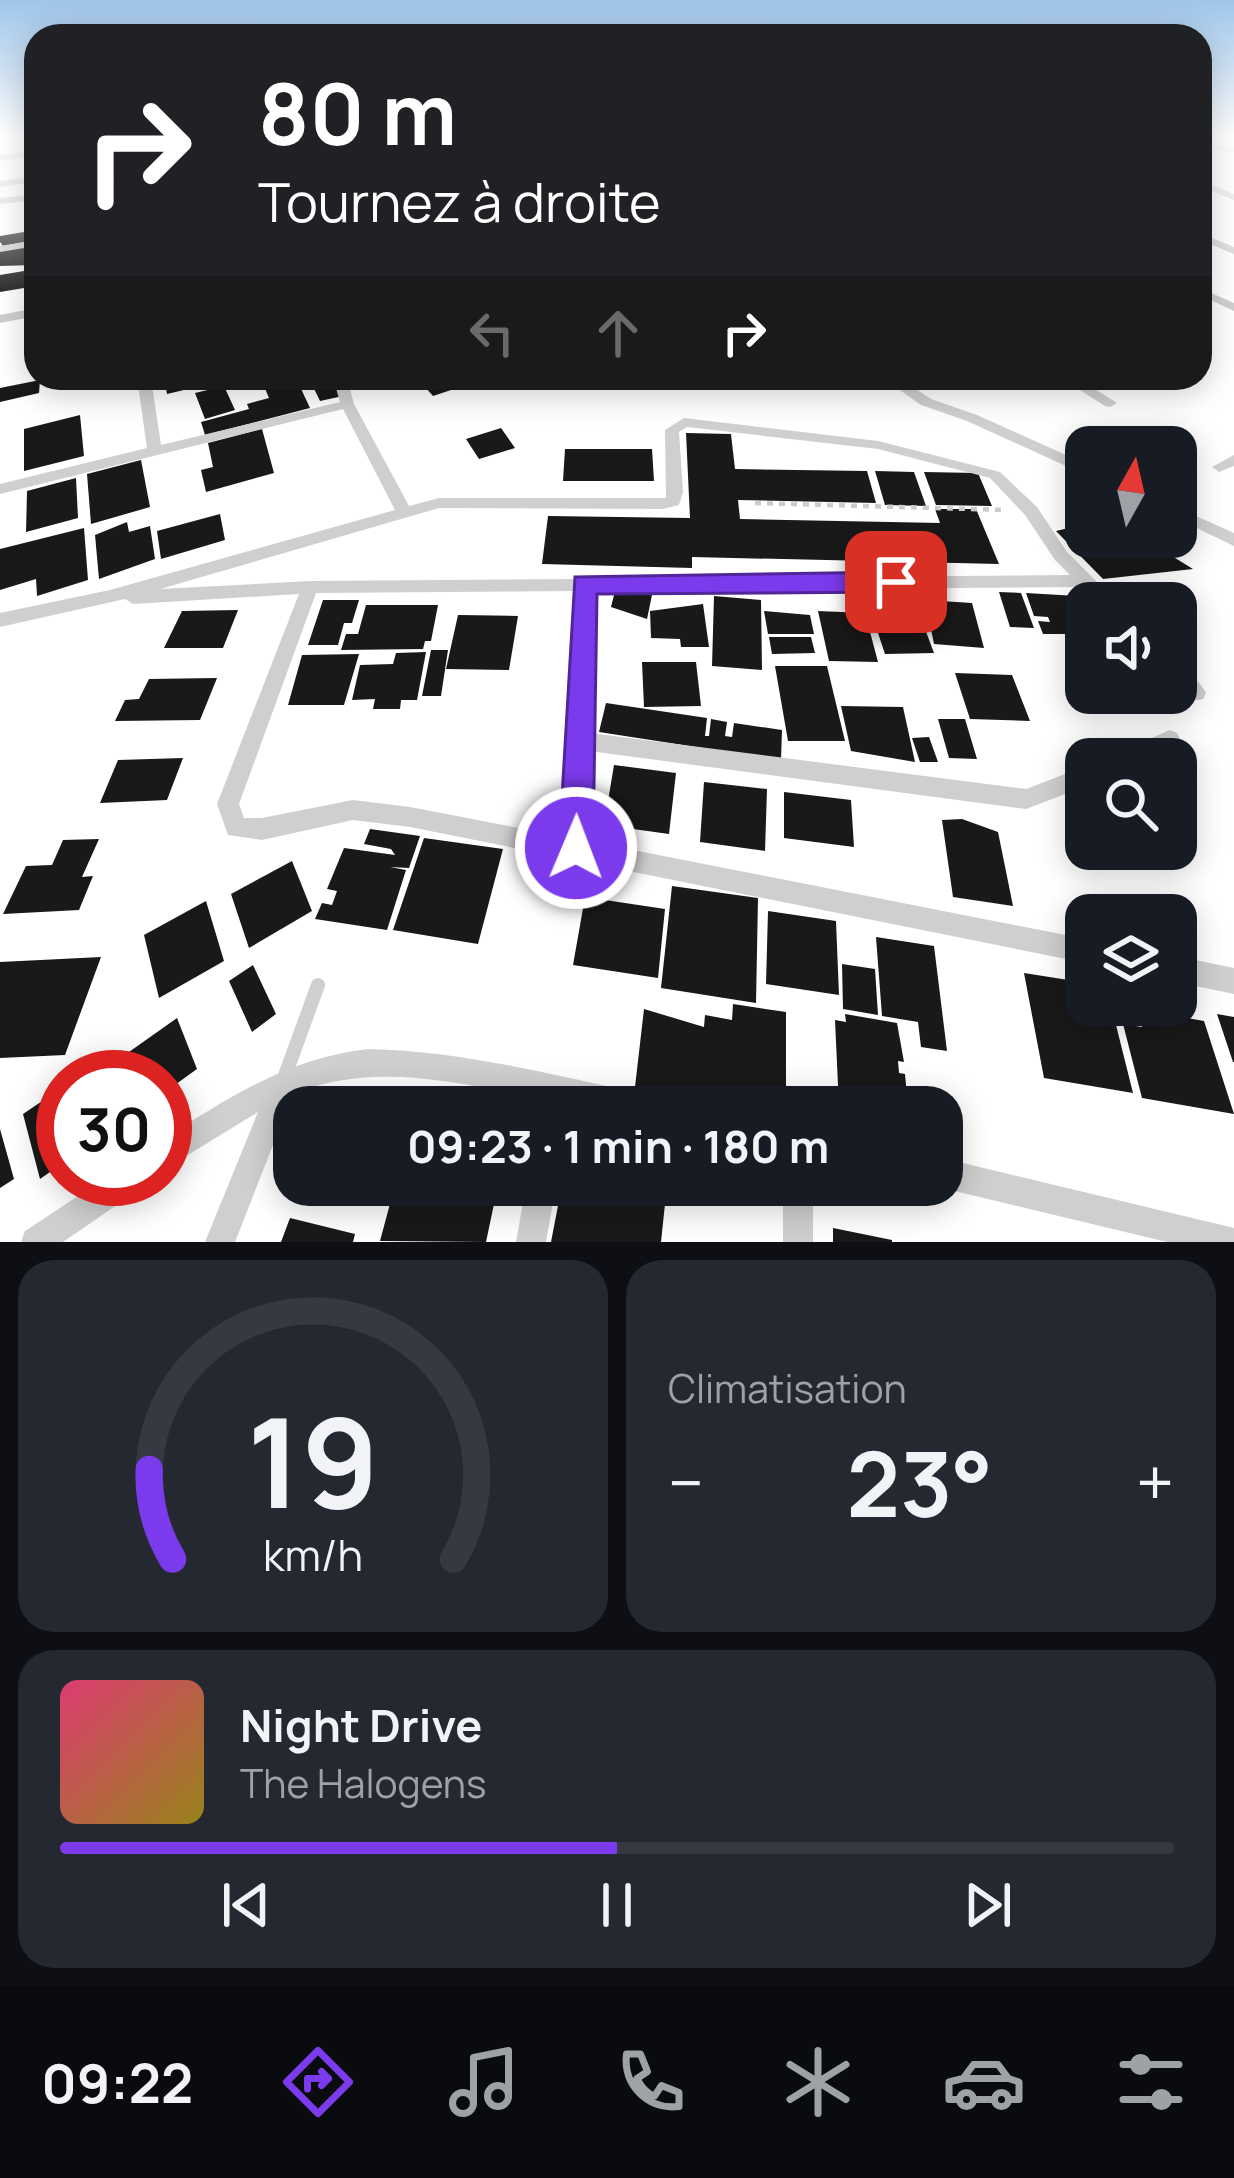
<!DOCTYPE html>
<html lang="fr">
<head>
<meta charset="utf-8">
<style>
	body { margin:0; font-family:Manrope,sans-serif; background:#242831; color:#f1f3f6; height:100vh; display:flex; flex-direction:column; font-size:45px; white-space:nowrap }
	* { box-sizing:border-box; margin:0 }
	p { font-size:39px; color:#9ea1a6 }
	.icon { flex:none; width:66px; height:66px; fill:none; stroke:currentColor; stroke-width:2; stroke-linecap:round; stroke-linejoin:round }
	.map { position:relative; height:1242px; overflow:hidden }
	.sheet { display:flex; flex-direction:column; gap:18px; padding:18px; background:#0d0f14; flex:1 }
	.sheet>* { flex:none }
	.hud { position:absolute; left:24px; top:24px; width:1188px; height:366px; border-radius:36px; box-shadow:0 6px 30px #0003; background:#202124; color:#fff; overflow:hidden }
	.needle { width:78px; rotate:8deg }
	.buttons { position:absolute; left:1065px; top:426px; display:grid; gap:24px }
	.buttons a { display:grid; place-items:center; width:132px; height:132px; border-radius:24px; background:#171b24; box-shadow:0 6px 30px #0003; font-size:60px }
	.speed { position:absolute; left:36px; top:1050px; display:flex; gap:24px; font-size:60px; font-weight:700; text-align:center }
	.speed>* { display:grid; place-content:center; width:156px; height:156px; border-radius:50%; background:#171b24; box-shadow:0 6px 30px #0003; line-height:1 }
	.speed .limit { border:18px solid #d22; background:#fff; color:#111 }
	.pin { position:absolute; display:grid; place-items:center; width:102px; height:102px; color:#fff; margin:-51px; border-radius:24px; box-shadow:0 6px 18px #0006 }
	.me { position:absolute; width:132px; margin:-66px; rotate:1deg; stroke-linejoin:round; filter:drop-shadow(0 0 9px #0008) }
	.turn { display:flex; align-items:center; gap:42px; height:252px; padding:0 36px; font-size:54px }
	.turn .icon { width:156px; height:156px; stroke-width:2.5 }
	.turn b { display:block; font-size:84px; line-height:102px }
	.lanes { display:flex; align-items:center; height:114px; padding:0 36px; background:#0003; justify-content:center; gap:60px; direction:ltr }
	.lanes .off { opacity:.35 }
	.big { font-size:90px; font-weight:700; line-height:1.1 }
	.sheet .tile { flex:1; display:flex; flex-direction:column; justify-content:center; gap:18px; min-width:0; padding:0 42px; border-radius:36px; background:#242831 }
	.sheet .dial { align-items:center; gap:0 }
	.dial svg { height:312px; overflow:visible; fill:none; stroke:#363941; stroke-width:7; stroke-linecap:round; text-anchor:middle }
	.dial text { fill:#f1f3f6; stroke:none }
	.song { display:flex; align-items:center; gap:36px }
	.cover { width:144px; height:144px; border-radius:18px; background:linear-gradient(135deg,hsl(340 70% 55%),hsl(50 70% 35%)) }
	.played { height:12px; border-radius:6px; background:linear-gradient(90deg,#7c3aed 50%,#363941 50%) }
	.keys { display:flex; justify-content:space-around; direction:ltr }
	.heat { display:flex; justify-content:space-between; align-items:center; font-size:66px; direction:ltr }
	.sheet .tiles { flex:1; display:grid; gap:18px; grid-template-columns:1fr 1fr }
	.tile:last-child { grid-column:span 2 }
	.trip { position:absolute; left:273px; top:1086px; width:690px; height:120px; border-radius:36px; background:#171b24; box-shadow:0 6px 30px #0003; font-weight:700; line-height:120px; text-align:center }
	.tabs { display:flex; height:192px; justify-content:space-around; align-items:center; background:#090b0e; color:#9ea1a6 }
	.tabs .icon { width:84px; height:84px }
	.tabs .current { color:#7c3aed }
	.tabs b { font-size:54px; color:#f1f3f6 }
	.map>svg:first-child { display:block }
	.building { fill:#191919 }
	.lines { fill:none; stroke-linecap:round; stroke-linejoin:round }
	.path { stroke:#ccc; stroke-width:4.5; stroke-dasharray:6 6; stroke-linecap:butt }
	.lane { stroke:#cfcfcf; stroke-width:14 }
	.street { fill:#cfcfcf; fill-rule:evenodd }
	.route { fill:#7c3aed; stroke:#51269a; stroke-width:3 }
</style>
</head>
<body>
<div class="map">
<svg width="1234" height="1242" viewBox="0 0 1234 1242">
	<rect width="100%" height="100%" fill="#fff"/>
	<path class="building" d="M 36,230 L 36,240 L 3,246 L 0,242 L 0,236 Z
		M 33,245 L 34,265 L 0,266 L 0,251 Z
		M 36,269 L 36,286 L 0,292 L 0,275 Z
		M 164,378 L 226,378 L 226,380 L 167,394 Z
		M 265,378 L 296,378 L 310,408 L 205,435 L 201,422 L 249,409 L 247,404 L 269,398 L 261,379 Z
		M 309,378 L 334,378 L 343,396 L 320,401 Z
		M 417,378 L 484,378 L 484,379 L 433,396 Z
		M 40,380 L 39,393 L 0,402 L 0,388 Z
		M 224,386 L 235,410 L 205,419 L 195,393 Z
		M 80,415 L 84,456 L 24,471 L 24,429 Z
		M 501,428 L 515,448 L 479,459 L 466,439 Z
		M 262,429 L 274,473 L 206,492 L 201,470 L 213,467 L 208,443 Z
		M 686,433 L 731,434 L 735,469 L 867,471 L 876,503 L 738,500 L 740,519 L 940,523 L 935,509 L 976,509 L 999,564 L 692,557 L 692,568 L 542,564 L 548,516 L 690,518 Z
		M 565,449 L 652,449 L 654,481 L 563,481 Z
		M 141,460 L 150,507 L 91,524 L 87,474 Z
		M 875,471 L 914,472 L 926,506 L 885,505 Z
		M 924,472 L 978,473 L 992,506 L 936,505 Z
		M 76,478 L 78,518 L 26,532 L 27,491 Z
		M 220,514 L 225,540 L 161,559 L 157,531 Z
		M 127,522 L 129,532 L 150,526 L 155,559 L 99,579 L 95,535 Z
		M 1086,524 L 1086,537 L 1141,537 L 1193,569 L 1103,579 L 1056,531 Z
		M 84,528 L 88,580 L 37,596 L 36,579 L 0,590 L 0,549 Z
		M 999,592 L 1021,593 L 1034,628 L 1010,627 Z
		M 1026,593 L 1077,596 L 1086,618 L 1086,634 L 1043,634 L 1038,621 L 1050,622 L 1048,617 L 1034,616 Z
		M 614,595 L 652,595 L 647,619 L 611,607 Z
		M 714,596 L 761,600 L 762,670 L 712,666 Z
		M 323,600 L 359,600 L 352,623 L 344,623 L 338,645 L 308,645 Z
		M 925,600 L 972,603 L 984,648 L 934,644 Z
		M 703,604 L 709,647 L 681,647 L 680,639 L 651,638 L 650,611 Z
		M 366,605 L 438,605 L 431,641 L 425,641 L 423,649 L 341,650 L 346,634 L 358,634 Z
		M 870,609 L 919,613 L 934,653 L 885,654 Z
		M 238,610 L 223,648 L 164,648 L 182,611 Z
		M 764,611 L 810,615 L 814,634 L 768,634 Z
		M 818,611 L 865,613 L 878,662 L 829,661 Z
		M 458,615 L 518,616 L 509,670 L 446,669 Z
		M 769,637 L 811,637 L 815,653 L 772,654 Z
		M 431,650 L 448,650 L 441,696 L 422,696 Z
		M 426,652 L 417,700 L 401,700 L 400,709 L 373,709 L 375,699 L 352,700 L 360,665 L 393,664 L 396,653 Z
		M 359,654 L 344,705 L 288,705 L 302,655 Z
		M 642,662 L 696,662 L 701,706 L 644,707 Z
		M 775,666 L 827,666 L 845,741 L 788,741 Z
		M 955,673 L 1012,675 L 1030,721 L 970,719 Z
		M 217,678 L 200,720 L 115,721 L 125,700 L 139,699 L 149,679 Z
		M 1108,693 L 1164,693 L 1174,706 L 1121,712 Z
		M 606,703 L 707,718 L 705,736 L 709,736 L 711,719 L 727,722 L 725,736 L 732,737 L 734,723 L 782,730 L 781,760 L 599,732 Z
		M 841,706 L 903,707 L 915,762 L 851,751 Z
		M 938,719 L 965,719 L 977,759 L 949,758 Z
		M 929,737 L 938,762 L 920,762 L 912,738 Z
		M 183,758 L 167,800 L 100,803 L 118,760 Z
		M 614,765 L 676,773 L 669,834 L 604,825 Z
		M 704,782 L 767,789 L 765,851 L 700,842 Z
		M 784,792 L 851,800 L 854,847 L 784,838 Z
		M 962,819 L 998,832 L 1013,906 L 953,897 L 942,820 Z
		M 370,829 L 420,836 L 409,868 L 390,867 L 406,870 L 387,930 L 315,919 L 322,903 L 332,905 L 337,891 L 327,889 L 344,848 L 395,855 L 391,849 L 364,844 Z
		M 424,838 L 503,849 L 478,944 L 393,930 Z
		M 99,839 L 82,877 L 93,876 L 79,910 L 3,914 L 26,866 L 52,865 L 63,840 Z
		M 292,861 L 312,911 L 249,948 L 231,894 Z
		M 672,886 L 758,898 L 756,1003 L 661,988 Z
		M 585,897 L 665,909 L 658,978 L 573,965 Z
		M 206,901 L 224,961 L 159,998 L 144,935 Z
		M 768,911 L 836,921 L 839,995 L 766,984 Z
		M 876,937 L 934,946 L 947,1051 L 921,1047 L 918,1022 L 882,1016 Z
		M 101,957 L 65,1055 L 0,1058 L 0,962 Z
		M 842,964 L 875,969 L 878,1015 L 843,1009 Z
		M 253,965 L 276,1014 L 252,1032 L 229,981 Z
		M 1024,973 L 1081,982 L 1086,1005 L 1111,1005 L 1133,1093 L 1044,1078 Z
		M 733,1004 L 786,1012 L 786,1107 L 723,1107 L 635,1087 L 644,1009 L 704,1027 L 705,1015 L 732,1020 Z
		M 1141,1005 L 1183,1005 L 1187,1018 L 1204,1021 L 1234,1114 L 1142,1098 L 1123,1024 L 1142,1027 L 1136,1008 L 1142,1009 Z
		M 845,1014 L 897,1023 L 904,1062 L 898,1061 L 899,1073 L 905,1074 L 908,1107 L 839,1107 L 835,1020 L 846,1022 Z
		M 1217,1014 L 1234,1017 L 1234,1062 L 1233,1062 Z
		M 177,1018 L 197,1069 L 165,1092 L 165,1077 L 116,1077 L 112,1064 Z
		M 63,1087 L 63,1163 L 40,1179 L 23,1114 Z
		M 0,1129 L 14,1179 L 0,1188 Z
		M 395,1185 L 498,1185 L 486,1242 L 380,1241 Z
		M 562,1185 L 667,1185 L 661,1242 L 551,1242 Z
		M 290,1218 L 355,1234 L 353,1242 L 281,1242 Z
		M 833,1228 L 892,1240 L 892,1242 L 833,1242 Z"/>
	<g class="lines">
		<path class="path" d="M 755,503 L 1007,510"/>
		<path class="lane" d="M 283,1081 L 318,985"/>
		<path class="street" d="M 1200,142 L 1234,147 L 1234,153 L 1200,146 Z
			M 36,150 L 36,156 L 0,161 L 0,155 Z
			M 36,176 L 36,182 L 0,187 L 0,181 Z
			M 1200,180 L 1234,194 L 1234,200 L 1200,186 Z
			M 36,194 L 36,200 L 0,204 L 0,198 Z
			M 1200,233 L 1234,247 L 1234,254 L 1200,240 Z
			M 36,240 L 36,246 L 0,252 L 0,246 Z
			M 1200,288 L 1234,303 L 1234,311 L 1200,295 Z
			M 36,308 L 36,316 L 0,323 L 0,315 Z
			M 137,378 L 151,378 L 161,445 L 340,402 L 333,378 L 347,378 L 354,404 L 409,506 L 439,498 L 666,498 L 665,430 L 684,418 L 878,441 L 1000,472 L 1037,507 L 1067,552 L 1118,603 L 1098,603 L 1082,587 L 592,591 L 590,733 L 1026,789 L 1086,766 L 1086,786 L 1026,809 L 589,751 L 587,841 L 1086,939 L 1086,963 L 410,827 L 353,820 L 262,840 L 228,835 L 217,804 L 299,594 L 133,604 L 125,599 L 0,627 L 0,613 L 110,590 L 395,510 L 343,409 L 0,494 L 0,484 L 147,448 ZM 687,427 L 878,449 L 990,478 L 1025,515 L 1055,560 L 1070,575 L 310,581 L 160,589 L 439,508 L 663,509 L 679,505 L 683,492 L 679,432 ZM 575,591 L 565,837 L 410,807 L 353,800 L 262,818 L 244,818 L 239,804 L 316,593 Z
			M 883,378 L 899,378 L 931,399 L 977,415 L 1086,464 L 1086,475 L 967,421 L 921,405 Z
			M 1061,378 L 1077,378 L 1117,403 L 1110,407 L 1105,406 Z
			M 1234,455 L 1234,466 L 1219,472 L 1212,467 Z
			M 1176,507 L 1234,533 L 1234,546 L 1176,518 Z
			M 1176,665 C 1187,669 1200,682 1206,693 L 1203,699 C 1190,703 1184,694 1176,685 Z
			M 1170,730 L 1177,733 L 1180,739 C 1165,759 1140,759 1116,759 L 1119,752 Z
			M 1176,956 L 1234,968 L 1234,994 L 1176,982 Z
			M 369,1049 C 461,1051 549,1074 639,1093 L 649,1097 L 653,1107 C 628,1107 603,1109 578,1107 C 560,1105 541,1099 523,1095 C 447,1080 366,1063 293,1094 L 235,1242 L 205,1242 L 258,1112 L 165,1169 L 165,1138 C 229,1097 291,1057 369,1049 Z
			M 942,1158 L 1230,1227 L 1234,1228 L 1234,1242 L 1167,1242 L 942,1188 L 936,1185 L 942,1185 Z
			M 104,1179 L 145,1179 L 140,1189 L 63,1242 L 21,1242 L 25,1231 Z
			M 526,1185 L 556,1185 L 546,1242 L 516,1242 Z
			M 783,1185 L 813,1185 L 813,1242 L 783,1242 Z"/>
	</g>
	<linearGradient id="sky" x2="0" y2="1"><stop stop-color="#9ec5ea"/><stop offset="0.44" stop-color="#fff"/><stop offset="1" stop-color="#fff" stop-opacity="0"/></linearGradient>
	<rect width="1234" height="308" fill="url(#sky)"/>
	<path class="route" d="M 896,572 L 909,582 L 896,592 L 597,594 L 593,848 L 588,859 L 576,864 L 564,859 L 559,848 L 575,577 Z"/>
</svg>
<div class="buttons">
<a><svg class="needle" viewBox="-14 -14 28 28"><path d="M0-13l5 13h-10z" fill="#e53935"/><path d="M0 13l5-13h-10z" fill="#9ea1a6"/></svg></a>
<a><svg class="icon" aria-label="sound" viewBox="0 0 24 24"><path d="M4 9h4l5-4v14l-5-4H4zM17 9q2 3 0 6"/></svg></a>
<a><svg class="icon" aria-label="search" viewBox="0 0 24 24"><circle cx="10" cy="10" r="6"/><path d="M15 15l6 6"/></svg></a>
<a><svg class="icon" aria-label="layers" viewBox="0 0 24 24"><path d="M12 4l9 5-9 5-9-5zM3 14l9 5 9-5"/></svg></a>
</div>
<div class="speed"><div class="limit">30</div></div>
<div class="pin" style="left:896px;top:582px;background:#d93025"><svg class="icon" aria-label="arrive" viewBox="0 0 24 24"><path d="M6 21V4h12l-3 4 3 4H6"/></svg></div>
<svg class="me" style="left:576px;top:848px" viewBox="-20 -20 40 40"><circle r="17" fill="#7c3aed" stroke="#fff" stroke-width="3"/><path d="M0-11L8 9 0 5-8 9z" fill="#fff"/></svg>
<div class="trip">09:23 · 1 min · 180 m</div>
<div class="hud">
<div class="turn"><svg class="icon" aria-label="right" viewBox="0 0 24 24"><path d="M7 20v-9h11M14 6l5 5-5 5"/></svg><div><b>80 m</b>Tournez à droite</div></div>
<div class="lanes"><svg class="icon off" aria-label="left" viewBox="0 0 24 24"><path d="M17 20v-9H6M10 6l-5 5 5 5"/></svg><svg class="icon off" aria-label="ahead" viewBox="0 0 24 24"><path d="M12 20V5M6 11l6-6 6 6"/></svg><svg class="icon" aria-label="right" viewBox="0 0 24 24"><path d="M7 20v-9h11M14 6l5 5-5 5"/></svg></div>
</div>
</div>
<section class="sheet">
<div class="tiles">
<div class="tile dial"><svg viewBox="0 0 100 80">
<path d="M14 69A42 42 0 1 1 86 69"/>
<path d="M14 69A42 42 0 0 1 8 46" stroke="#7c3aed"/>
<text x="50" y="56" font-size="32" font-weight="700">19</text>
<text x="50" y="72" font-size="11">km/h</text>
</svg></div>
<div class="tile"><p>Climatisation</p>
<div class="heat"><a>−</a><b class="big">23°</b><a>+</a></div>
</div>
<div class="tile">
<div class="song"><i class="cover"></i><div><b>Night Drive</b><p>The Halogens</p></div></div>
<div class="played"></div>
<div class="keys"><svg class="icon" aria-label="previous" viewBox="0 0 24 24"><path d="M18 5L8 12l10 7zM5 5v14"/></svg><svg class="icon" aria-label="pause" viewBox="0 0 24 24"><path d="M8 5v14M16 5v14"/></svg><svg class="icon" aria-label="next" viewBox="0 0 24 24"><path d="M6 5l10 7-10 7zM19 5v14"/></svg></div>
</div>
</div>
</section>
<nav class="tabs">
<b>09:22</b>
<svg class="icon current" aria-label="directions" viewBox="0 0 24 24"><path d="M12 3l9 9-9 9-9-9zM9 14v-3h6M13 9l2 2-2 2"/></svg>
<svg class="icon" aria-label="music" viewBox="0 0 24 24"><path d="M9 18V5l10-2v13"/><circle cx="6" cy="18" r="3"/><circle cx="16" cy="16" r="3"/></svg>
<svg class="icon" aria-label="phone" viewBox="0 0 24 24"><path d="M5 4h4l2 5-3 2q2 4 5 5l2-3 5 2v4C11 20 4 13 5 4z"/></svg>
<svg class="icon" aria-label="climate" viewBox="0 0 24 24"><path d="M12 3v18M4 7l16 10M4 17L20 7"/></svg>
<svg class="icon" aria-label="car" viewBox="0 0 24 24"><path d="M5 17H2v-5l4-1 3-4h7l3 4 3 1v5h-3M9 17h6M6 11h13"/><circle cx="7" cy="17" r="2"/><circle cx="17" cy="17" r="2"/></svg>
<svg class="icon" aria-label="filters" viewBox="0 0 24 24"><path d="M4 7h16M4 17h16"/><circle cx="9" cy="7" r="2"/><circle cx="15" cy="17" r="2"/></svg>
</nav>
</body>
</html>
